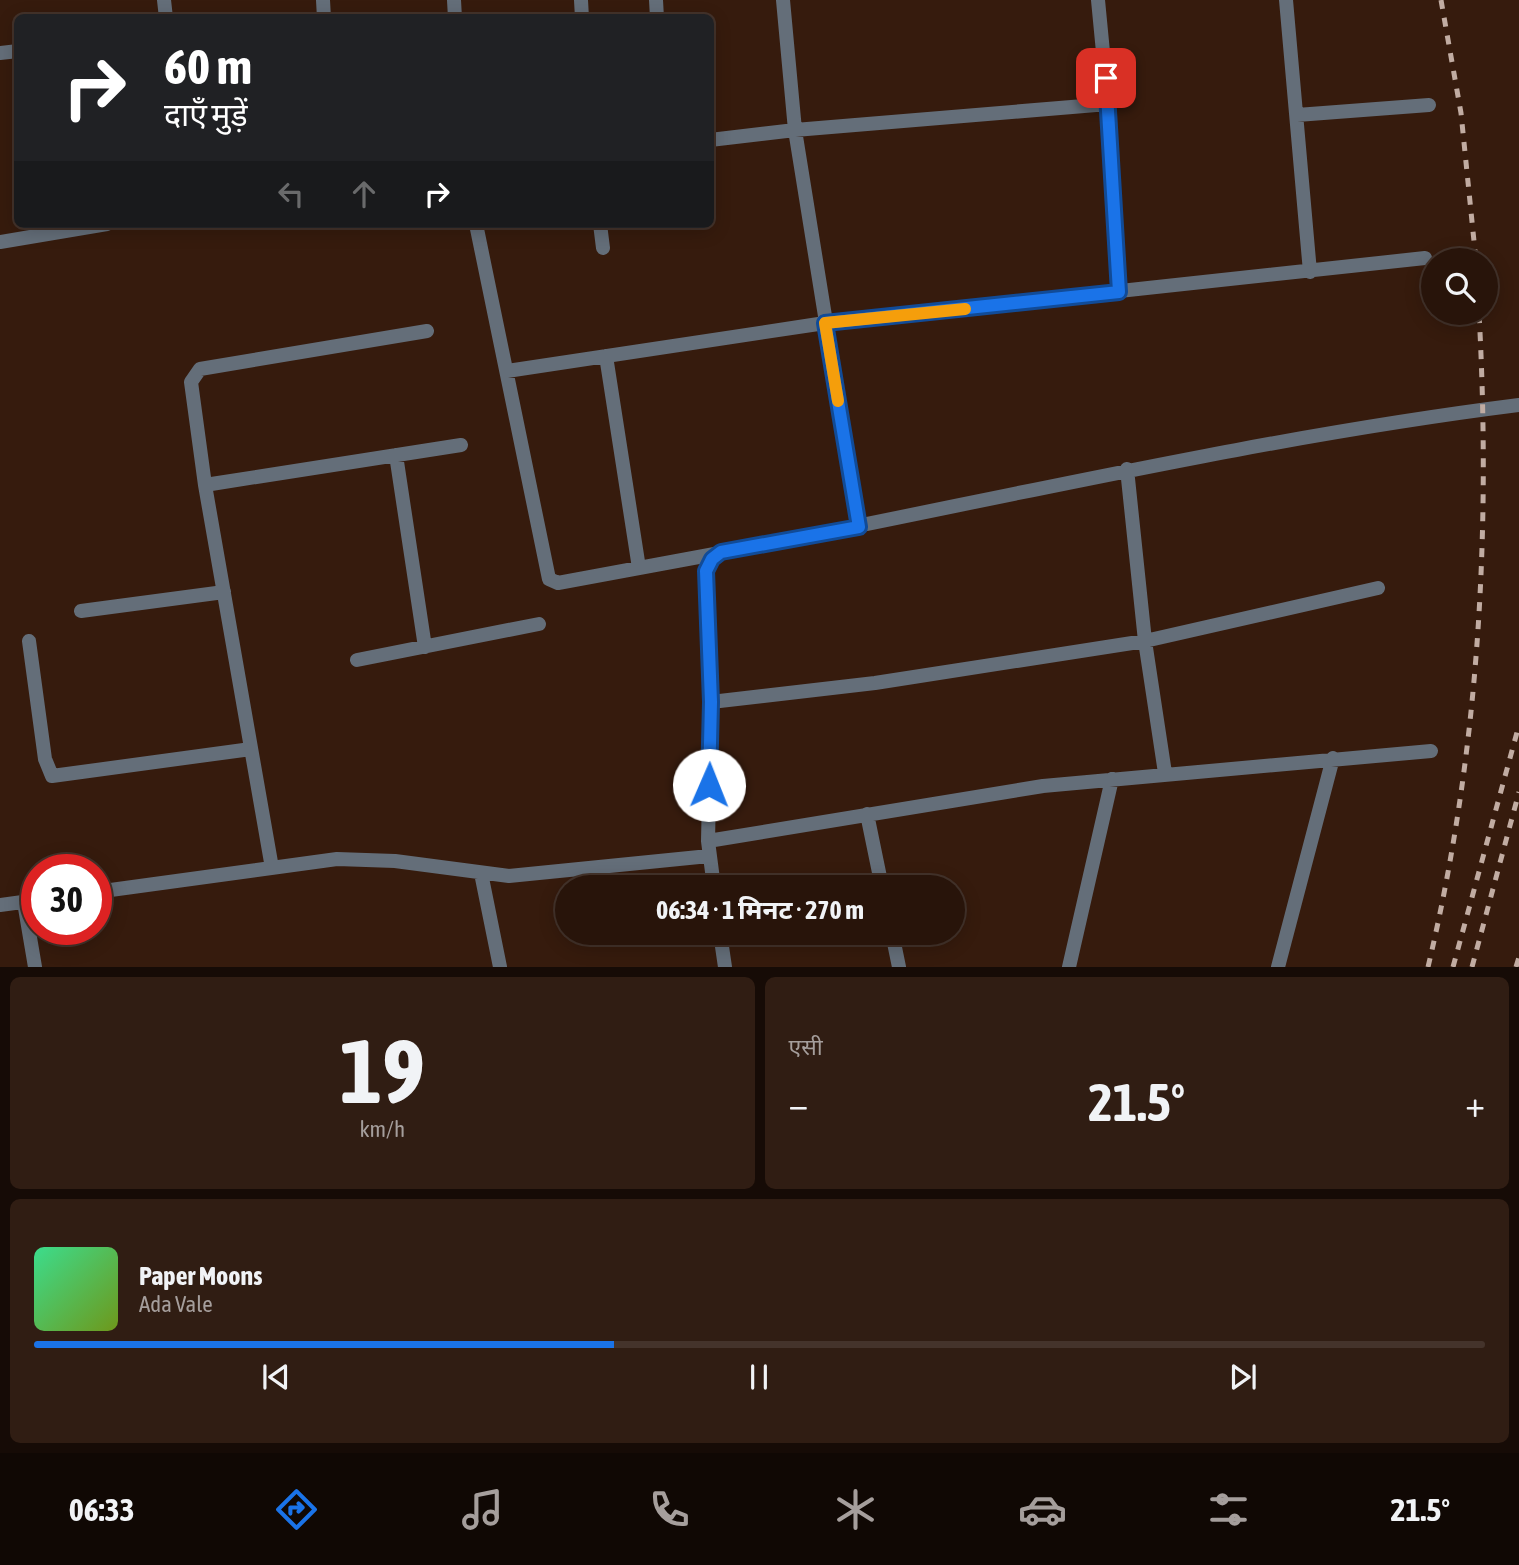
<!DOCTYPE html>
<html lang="hi">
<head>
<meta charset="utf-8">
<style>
	body { margin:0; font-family:"Asap Condensed","Noto Sans Devanagari",sans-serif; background:#301d13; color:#f1f3f6; height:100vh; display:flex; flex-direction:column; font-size:26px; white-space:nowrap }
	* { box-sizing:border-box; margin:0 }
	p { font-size:23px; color:#a59e9c }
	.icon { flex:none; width:38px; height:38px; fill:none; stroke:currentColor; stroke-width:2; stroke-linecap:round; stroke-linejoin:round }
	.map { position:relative; height:967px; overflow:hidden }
	.drawer { display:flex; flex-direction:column; gap:10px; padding:10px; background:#160b06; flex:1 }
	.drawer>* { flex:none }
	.guide { position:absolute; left:14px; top:14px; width:700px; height:214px; border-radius:10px; box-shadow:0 4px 18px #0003,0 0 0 2px #44332b; background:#202124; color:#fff; overflow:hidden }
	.buttons { position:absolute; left:1421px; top:248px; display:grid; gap:14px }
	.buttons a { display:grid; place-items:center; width:77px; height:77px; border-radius:50%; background:#28140a; box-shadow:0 4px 18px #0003,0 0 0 2px #44332b; font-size:35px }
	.speed { position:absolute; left:21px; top:854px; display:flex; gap:14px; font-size:35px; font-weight:700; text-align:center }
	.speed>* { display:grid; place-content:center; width:91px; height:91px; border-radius:50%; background:#28140a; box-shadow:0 4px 18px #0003,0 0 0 2px #44332b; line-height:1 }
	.speed .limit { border:10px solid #d22; background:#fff; color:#111 }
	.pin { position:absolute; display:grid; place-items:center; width:60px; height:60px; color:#fff; margin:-30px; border-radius:14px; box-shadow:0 4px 10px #0006 }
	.me { position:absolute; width:77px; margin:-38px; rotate:1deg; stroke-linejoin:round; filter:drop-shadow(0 0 5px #0008) }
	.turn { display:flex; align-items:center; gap:24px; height:147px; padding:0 35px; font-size:32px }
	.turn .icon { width:91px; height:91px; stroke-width:2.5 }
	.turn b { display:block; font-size:49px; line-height:60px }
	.lanes { display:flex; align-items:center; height:66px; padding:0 35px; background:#0003; justify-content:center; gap:35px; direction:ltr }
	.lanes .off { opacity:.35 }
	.big { font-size:52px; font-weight:700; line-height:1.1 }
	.drawer .tile { flex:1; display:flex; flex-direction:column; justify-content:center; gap:10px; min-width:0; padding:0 24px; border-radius:10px; background:#301d13 }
	.drawer .dial { align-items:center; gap:0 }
	.dial b { font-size:91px; line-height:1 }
	.song { display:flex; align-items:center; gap:21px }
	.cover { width:84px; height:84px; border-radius:10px; background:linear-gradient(135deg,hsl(150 70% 55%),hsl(80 70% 35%)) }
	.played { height:7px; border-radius:4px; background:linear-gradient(90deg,#1a73e8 40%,#44332b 40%) }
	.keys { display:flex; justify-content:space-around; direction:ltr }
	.heat { display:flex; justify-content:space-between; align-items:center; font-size:38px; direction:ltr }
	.drawer .tiles { flex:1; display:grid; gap:10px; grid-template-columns:1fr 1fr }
	.tile:last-child { grid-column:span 2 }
	.trip { position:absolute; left:555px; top:875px; width:410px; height:70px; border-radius:35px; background:#28140a; box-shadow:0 4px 18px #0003,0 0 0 2px #44332b; font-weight:700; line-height:70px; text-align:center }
	.tabs { display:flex; height:112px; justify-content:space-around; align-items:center; background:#100804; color:#a59e9c }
	.tabs .icon { width:49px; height:49px }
	.tabs .active { color:#1a73e8 }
	.tabs b { font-size:32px; color:#f1f3f6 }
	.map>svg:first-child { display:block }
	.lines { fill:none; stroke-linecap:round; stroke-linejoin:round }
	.minor { stroke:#646e79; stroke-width:14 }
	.rail { stroke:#c1aca2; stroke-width:5; stroke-dasharray:9 9; stroke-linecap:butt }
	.route-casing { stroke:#114b97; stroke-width:18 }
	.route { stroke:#1a73e8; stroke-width:12 }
	.slow { stroke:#f59e0b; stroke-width:12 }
</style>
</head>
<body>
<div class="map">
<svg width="1519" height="967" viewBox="0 0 1519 967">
	<rect width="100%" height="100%" fill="#361b0d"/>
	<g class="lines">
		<path class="minor" d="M 164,0 L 166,18
			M 323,0 L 324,18
			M 454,0 L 455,18
			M 581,0 L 582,18
			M 656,0 L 657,18
			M 783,0 L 795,130 L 859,527
			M 1098,0 L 1108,104 L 1119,292
			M 1286,0 L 1310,272
			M 0,53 L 18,51
			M 1297,115 L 1429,105
			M 710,140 L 795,130 L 1108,104
			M 476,224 L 549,579 L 558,583 L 720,553
			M 600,224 L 603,248
			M 0,242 L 107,224
			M 606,356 L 639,568
			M 507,371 L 825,323 L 1425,258
			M 396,455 L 425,647
			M 1127,469 L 1145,641 L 1165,773
			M 205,485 L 461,445
			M 81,611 L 224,592
			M 29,641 L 45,759 L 52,776 L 251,749
			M 357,660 L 539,624
			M 711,702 L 875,683 L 1145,641 L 1378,588
			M 867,814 L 882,887
			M 708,841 L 1043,786 L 1431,751
			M 272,868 L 205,485 L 191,382 L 200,369 L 427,331
			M 481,873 L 500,967
			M 714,887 L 708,841 L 711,702 L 706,571 L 712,560 L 721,553 C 987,502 1250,439 1519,405
			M 96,892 L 337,859 L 395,861 L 509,876 L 709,856
			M 24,902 L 35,967
			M 0,905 L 37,900
			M 720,933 L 725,967
			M 892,933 L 899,967
			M 1069,967 L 1112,779
			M 1278,967 L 1333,758"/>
		<path class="rail" d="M 1441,0 L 1461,113 L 1476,261
			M 1428,967 C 1479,753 1491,532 1479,313
			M 1453,967 L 1519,725
			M 1472,967 L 1519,792
			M 1516,967 L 1519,957"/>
	</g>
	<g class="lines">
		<g class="route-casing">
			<path id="route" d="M 709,785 L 711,702 L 706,571 L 712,559 L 721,552 L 859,527 L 825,323 L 1119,292 L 1106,78"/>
		</g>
		<use href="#route" class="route"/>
		<path class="slow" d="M 838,401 L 825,323 L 965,309"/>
	</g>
</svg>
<div class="buttons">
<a><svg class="icon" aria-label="search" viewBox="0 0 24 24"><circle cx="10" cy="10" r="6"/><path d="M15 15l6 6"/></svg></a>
</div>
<div class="speed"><div class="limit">30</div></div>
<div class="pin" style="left:1106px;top:78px;background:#d93025"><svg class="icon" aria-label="arrive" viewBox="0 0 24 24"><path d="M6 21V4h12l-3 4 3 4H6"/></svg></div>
<svg class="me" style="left:709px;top:785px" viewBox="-20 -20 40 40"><circle r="19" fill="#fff"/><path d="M0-13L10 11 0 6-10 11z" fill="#1a73e8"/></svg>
<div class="trip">06:34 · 1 मिनट · 270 m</div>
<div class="guide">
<div class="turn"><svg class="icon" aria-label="right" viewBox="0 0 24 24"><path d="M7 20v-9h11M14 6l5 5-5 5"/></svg><div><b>60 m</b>दाएँ मुड़ें</div></div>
<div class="lanes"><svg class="icon off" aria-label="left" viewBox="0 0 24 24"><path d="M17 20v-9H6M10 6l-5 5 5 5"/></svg><svg class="icon off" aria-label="ahead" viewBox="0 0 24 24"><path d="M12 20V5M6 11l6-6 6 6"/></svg><svg class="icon" aria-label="right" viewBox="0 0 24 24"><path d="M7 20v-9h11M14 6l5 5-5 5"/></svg></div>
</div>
</div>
<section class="drawer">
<div class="tiles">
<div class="tile dial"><b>19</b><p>km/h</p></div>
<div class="tile"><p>एसी</p>
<div class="heat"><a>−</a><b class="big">21.5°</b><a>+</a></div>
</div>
<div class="tile">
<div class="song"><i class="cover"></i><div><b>Paper Moons</b><p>Ada Vale</p></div></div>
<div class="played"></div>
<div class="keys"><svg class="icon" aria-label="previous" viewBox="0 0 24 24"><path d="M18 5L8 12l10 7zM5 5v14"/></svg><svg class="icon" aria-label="pause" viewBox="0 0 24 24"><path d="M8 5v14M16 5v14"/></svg><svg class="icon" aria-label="next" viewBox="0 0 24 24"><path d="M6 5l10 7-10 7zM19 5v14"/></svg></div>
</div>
</div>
</section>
<nav class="tabs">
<b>06:33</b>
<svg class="icon active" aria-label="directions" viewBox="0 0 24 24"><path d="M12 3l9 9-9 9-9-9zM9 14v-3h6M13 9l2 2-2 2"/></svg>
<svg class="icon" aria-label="music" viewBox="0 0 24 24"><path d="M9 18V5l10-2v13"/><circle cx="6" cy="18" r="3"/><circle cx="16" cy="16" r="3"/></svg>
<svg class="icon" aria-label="phone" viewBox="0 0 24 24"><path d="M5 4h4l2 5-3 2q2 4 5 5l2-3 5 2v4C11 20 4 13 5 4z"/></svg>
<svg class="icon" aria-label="climate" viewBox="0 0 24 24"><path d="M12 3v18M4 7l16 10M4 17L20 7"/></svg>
<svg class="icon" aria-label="car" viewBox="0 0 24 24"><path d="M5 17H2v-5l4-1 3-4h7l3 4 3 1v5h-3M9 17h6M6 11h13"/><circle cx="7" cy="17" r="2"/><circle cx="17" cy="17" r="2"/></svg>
<svg class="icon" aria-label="filters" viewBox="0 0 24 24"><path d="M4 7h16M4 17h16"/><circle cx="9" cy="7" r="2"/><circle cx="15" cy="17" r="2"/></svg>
<b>21.5°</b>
</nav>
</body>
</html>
